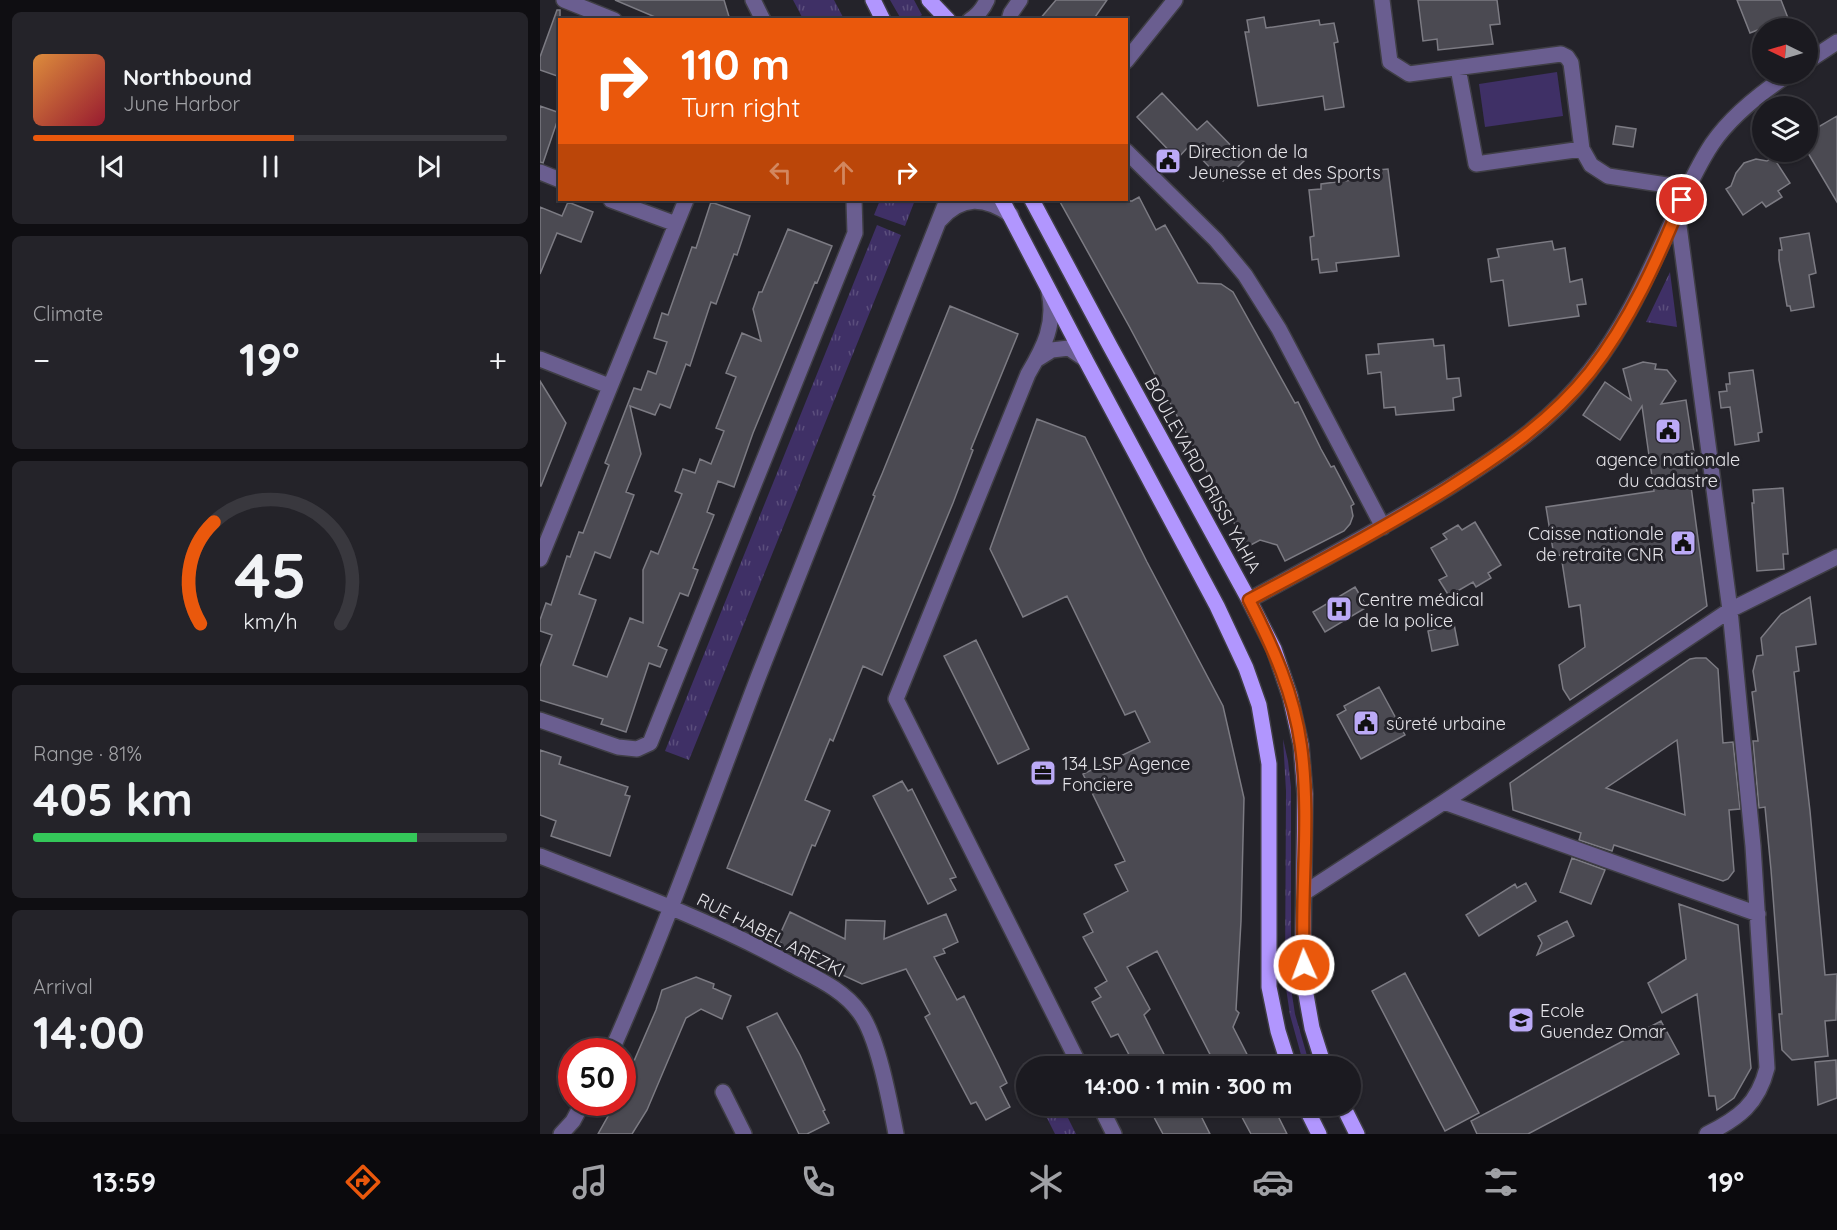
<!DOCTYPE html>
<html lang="en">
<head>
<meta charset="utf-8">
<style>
	body { margin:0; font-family:Quicksand,sans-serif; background:#242329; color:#f1f3f6; height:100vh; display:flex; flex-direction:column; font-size:22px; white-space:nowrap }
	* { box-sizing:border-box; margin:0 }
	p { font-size:20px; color:#a0a1a5 }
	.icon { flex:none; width:33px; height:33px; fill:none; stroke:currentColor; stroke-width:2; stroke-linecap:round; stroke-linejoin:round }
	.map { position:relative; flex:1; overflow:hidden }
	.details { display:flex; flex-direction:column; gap:12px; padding:12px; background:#0f0e12; width:540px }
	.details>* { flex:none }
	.top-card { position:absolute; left:18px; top:18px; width:570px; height:183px; border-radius:0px; box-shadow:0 2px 4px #0004,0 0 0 2px #39383e; background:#ea580c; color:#fff; overflow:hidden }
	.needle { width:39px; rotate:275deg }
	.controls { position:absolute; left:1212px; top:18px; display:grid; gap:12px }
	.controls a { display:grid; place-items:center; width:66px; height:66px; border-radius:50%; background:#1b1a20; box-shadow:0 2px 4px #0004,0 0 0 2px #39383e; font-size:30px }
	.speed { position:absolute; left:18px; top:1038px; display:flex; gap:12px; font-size:30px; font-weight:700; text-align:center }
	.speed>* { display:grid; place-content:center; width:78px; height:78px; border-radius:50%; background:#1b1a20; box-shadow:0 2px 4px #0004,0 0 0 2px #39383e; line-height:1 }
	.speed .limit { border:9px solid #d22; background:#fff; color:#111 }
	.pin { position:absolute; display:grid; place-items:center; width:51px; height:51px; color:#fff; margin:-26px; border:3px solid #fff; border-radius:50%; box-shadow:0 2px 6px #0007 }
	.me { position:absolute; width:66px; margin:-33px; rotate:358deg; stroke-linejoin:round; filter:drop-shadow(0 0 4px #0008) }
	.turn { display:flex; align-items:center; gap:21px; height:126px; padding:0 24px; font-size:27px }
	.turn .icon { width:78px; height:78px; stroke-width:2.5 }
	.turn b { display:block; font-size:42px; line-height:51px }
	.lanes { display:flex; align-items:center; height:57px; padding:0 24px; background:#0003; justify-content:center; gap:30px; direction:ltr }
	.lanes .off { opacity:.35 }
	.big { font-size:45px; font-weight:700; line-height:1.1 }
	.details .widget { flex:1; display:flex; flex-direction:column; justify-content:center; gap:9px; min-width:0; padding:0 21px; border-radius:9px; background:#242329 }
	.details .dial { align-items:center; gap:0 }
	.dial svg { height:156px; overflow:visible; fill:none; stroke:#39383e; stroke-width:7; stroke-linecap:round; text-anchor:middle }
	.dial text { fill:#f1f3f6; stroke:none }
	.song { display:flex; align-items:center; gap:18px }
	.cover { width:72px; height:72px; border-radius:9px; background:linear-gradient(135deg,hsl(30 70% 55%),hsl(350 70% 35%)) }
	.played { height:6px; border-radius:3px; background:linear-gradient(90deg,#ea580c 55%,#39383e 55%) }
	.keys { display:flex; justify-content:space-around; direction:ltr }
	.heat { display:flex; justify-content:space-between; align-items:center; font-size:33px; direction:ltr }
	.charge { height:9px; border-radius:4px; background:linear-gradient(90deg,#34c759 81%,#39383e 0) }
	.trip { position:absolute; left:476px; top:1056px; width:345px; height:60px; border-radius:30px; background:#1b1a20; box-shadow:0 2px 4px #0004,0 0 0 2px #39383e; font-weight:700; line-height:60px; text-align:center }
	.dock { display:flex; height:96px; justify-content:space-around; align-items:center; background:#0b0a0d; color:#a0a1a5 }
	.dock .icon { width:42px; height:42px }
	.dock .current { color:#ea580c }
	.dock b { font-size:27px; color:#f1f3f6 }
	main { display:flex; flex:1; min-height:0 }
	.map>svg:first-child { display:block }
	.grass { fill:url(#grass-tufts) }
	.garden { fill:#3f3066 }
	.building { fill:#4b4a52; stroke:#7c7b83; stroke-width:1.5; fill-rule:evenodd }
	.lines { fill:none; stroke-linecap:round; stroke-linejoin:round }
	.minor-casing { stroke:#3f3e45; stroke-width:18 }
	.major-casing { stroke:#3f3e45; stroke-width:18 }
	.minor { stroke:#6a5e90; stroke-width:15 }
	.major { stroke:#b196fe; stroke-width:15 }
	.route-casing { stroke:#983908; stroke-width:15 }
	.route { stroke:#ea580c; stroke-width:10 }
	.labels { text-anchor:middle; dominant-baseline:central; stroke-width:6; stroke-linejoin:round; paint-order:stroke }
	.poi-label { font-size:18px; fill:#e4e3e8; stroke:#24232a; text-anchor:start }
	.street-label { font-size:18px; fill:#e4e3e8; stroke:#24232a }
</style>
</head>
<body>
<main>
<section class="details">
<div class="widget">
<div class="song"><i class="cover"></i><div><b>Northbound</b><p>June Harbor</p></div></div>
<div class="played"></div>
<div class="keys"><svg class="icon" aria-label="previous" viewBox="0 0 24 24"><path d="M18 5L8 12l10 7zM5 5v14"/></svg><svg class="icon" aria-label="pause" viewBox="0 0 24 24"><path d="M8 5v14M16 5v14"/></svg><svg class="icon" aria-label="next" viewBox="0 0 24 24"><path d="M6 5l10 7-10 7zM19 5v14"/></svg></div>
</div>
<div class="widget"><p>Climate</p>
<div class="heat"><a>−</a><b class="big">19°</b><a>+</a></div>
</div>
<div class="widget dial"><svg viewBox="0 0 100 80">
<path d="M14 69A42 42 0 1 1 86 69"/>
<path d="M14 69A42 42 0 0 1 21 17" stroke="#ea580c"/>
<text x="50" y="56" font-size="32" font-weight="700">45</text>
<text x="50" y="72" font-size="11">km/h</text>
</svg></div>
<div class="widget"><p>Range · 81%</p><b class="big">405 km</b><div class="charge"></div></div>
<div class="widget"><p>Arrival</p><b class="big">14:00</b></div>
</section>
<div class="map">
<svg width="1297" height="1134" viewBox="0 0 1297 1134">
	<defs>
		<pattern id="grass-tufts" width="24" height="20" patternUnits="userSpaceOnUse" patternTransform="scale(1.5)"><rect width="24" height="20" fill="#3f3066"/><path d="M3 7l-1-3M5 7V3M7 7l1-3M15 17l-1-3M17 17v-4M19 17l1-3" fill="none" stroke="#5b4e7c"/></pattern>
	</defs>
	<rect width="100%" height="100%" fill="#24232a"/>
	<path class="grass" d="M 253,0 L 294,0 L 304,19 L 263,19 Z
		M 350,0 L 374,0 L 382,15 L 375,19 L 361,19 Z
		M 340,200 L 375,200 L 365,226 L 334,215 Z
		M 337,225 L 361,235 L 149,760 L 125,751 Z
		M 1130,272 L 1137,327 L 1106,322 Z
		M 743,739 L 748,761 L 751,787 L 751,978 L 745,978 L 746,791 Z
		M 746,988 L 751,988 L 755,1014 L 770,1066 L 764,1066 L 763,1062 L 750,1015 Z
		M 501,1106 L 522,1106 L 536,1134 L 515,1134 Z"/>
	<path class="garden" d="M 1017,72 L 1023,116 L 945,127 L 939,84 Z"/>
	<path class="building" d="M 75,0 L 184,0 L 190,20 L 122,20 Z
		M 516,0 L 567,0 L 553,20 L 499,20 Z
		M 878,0 L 957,0 L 960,24 L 950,25 L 953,44 L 898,50 L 897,39 L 883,41 Z
		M 1197,0 L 1241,0 L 1248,18 L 1210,33 Z
		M 17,10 L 20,10 L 20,77 L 0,70 L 0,57 Z
		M 724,17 L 726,28 L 779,20 L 780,25 L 794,23 L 798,42 L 794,43 L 804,107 L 785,110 L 783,96 L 718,106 L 705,32 L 709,32 L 707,20 Z
		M 622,93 L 657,130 L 667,121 L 705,160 L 683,181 L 649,146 L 637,159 L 597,117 Z
		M 0,106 L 20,113 L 3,163 L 0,162 Z
		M 1297,116 L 1297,202 L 1268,153 L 1268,133 Z
		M 1076,126 L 1096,129 L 1093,147 L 1073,144 Z
		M 1233,157 L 1250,183 L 1238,191 L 1242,197 L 1226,207 L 1222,202 L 1203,215 L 1186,189 L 1191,186 L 1196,173 L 1204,163 L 1216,159 L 1227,161 Z
		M 848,169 L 859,256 L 796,263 L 797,271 L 780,273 L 778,259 L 772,260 L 770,237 L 774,236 L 769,190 L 781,189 L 781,184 L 827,178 L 826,171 Z
		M 599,197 L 616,230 L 625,225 L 658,283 L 681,284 L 693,292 L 755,403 L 758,402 L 781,449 L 791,467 L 794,466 L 814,504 L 811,506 L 813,516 L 810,524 L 804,531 L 745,561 L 737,545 L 720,540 L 707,547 L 589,326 L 519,200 L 592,201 Z
		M 28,202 L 53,212 L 41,242 L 17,233 L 0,274 L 0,207 L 22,216 Z
		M 171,202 L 210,216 L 197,255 L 194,254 L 176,304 L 171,302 L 150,366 L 146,364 L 130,408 L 120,404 L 115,415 L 90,406 L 101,454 L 86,492 L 94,495 L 70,558 L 55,552 L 39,594 L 56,600 L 33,665 L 67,677 L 90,618 L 103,623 L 103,570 L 111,551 L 118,554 L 142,494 L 135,491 L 143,469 L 155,473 L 160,459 L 171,464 L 184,431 L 176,428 L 196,377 L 186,373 L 202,333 L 221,341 L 213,309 L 219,292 L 222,292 L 248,229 L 292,246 L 277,283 L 275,282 L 213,433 L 194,487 L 178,481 L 167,512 L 174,515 L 153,568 L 158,570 L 148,596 L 140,593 L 118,646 L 127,650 L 120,667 L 109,663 L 86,732 L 61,724 L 63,719 L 0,700 L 0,667 L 12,635 L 0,631 L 0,620 L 6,603 L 11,605 L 27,556 L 30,557 L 39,532 L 43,533 L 69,465 L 65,463 L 94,388 L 101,390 L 108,371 L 116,374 L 127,342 L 114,338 L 122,313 L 128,315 L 152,247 L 156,248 Z
		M 1269,233 L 1276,273 L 1269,275 L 1274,307 L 1251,311 L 1250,306 L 1247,306 L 1239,260 L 1239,250 L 1242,250 L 1240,238 Z
		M 1012,241 L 1014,250 L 1025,248 L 1030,282 L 1042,279 L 1046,304 L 1037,305 L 1039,316 L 969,326 L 963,280 L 951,282 L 948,259 L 959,257 L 957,249 Z
		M 410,306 L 478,334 L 431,449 L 433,450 L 413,503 L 342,675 L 323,666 L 293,741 L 290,739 L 265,800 L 290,811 L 275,846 L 272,845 L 252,895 L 187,868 L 335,496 L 333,495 L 342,474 Z
		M 893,339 L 894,346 L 904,345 L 907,379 L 919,378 L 921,396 L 913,398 L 914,410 L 856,415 L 855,407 L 844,408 L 841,372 L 828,374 L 826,355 L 839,354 L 838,344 Z
		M 1103,362 L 1116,364 L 1115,369 L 1127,370 L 1136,381 L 1121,404 L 1146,400 L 1158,478 L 1150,479 L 1167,606 L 1030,700 L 1023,689 L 1019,665 L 1045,647 L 1040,605 L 1029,607 L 1021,555 L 1014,556 L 1006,507 L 1114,491 L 1102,406 L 1080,440 L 1043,415 L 1065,382 L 1091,400 L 1083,369 Z
		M 1213,370 L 1222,432 L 1218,433 L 1219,441 L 1195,445 L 1190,407 L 1181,408 L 1179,392 L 1187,391 L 1186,384 L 1190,384 L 1189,373 Z
		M 0,381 L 26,423 L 1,486 L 0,486 Z
		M 497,419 L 545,437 L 607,562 L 683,706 L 704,798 L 701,921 L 696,1010 L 699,1013 L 693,1027 L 713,1066 L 676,1066 L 617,951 L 587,967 L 610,1009 L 604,1015 L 630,1066 L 595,1066 L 578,1034 L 571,1037 L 552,1002 L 561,997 L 555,988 L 567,981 L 543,937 L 553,932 L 544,914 L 588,891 L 575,865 L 585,861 L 543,774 L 610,742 L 595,711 L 585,715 L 527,596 L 483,617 L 450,549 Z
		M 1243,488 L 1248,554 L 1243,554 L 1244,569 L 1217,571 L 1212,503 L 1214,503 L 1213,490 Z
		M 935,522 L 961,565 L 948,573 L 951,578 L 936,587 L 933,582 L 909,596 L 899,580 L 907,576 L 891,548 L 907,539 L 903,534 L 918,525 L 922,530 Z
		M 815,587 L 827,607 L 785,632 L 773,612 Z
		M 1270,597 L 1276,644 L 1256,647 L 1259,671 L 1254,672 L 1270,811 L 1285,975 L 1297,974 L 1296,1020 L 1285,1021 L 1288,1056 L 1252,1060 L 1242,1050 L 1239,1014 L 1242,1014 L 1231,870 L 1225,807 L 1219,808 L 1213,741 L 1218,741 L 1212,692 L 1216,691 L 1213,671 L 1217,656 L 1223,655 L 1221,638 L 1241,614 Z
		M 914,624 L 918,645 L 892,651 L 888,631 Z
		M 436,640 L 489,749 L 458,764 L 404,656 Z
		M 1156,658 L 1166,658 L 1178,669 L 1183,743 L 1193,742 L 1200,809 L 1189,810 L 1194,871 L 1188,879 L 1183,881 L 1074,845 L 1072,851 L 1039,840 L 1041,833 L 973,810 L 970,783 L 1150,659 ZM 1137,740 L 1145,815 L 1066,788 Z
		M 839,687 L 865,735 L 821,759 L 797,715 L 806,710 L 804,706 Z
		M 0,750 L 21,757 L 19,764 L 88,787 L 85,795 L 90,796 L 70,856 L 11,836 L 16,821 L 0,815 Z
		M 362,781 L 368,791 L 372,789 L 416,877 L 410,879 L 416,890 L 388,904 L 333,796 Z
		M 1032,858 L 1065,870 L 1051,904 L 1020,892 Z
		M 986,883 L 996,901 L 939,936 L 926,915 L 975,884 L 977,888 Z
		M 1139,904 L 1198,925 L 1211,1068 L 1194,1098 L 1177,1110 L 1175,1096 L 1169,1096 L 1157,994 L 1122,1013 L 1108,983 L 1146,959 Z
		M 250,912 L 305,939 L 306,920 L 345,921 L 344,939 L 406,914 L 418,942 L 403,949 L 405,953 L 394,957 L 417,1000 L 424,996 L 457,1062 L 467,1083 L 460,1087 L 470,1107 L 446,1120 L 436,1102 L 431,1104 L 385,1017 L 390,1014 L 366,969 L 322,984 L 240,946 L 241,943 L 237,941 Z
		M 1027,921 L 1034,936 L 997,955 L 1002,943 L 998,936 Z
		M 865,973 L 939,1113 L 905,1131 L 832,991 Z
		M 156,977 L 174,984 L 173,988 L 191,996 L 182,1019 L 161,1009 L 146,1018 L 107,1110 L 92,1134 L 58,1134 L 76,1102 L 82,1102 L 82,1089 L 116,1010 L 122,990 Z
		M 237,1013 L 260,1055 L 285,1110 L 283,1111 L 289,1123 L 267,1134 L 259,1134 L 207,1027 Z
		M 1121,1021 L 1139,1054 L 988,1134 L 937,1134 L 931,1121 Z
		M 1296,1060 L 1297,1098 L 1278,1105 L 1275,1062 Z
		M 608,1106 L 649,1106 L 653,1113 L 658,1110 L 670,1134 L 623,1134 Z
		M 696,1106 L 733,1106 L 747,1134 L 711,1134 Z"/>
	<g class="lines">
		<g class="minor-casing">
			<path id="minor" d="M 24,0 L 74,20
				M 213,0 L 223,20
				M 842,0 L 850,62 L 869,74 L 1021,54 L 1027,57 L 1031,63 L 1042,149 L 1051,165 L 1068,176 L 1146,188
				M 430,20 C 438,15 443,9 447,0
				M 469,20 L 471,13 L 480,0
				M 586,61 L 635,0
				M 1268,61 L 1297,42
				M 918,68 L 936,164 L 1042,149
				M 586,151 L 676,240 L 705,275 L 739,329 L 843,527
				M 0,172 L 20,180
				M 71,200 L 136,224
				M 1137,211 L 1190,610 L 1213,846 L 1227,1068 C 1218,1104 1199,1118 1167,1134
				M 400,220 C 422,195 445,197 471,215
				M 509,292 C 516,324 504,347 488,374 L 356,699 L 540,1066
				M 0,359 L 69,386
				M 496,360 L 512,350 L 529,348 L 545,359
				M 0,559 L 146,200
				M 709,600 C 777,563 845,527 911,486 C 962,454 1013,420 1050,371 C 1086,326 1109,272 1133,220 C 1145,194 1156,168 1172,144 C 1191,116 1222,92 1249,74
				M 0,720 L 78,747 L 97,749 L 110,743 L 315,233 L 314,200
				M 904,802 L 1218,914
				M 0,856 C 85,889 170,920 250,964 C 276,978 303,989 320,1013 C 338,1037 350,1103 356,1134
				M 764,893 L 904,802 L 1190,610 L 1297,557
				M 71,1052 C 126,928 171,801 219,675 C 281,516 345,358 407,200
				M 183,1092 L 204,1134
				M 560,1106 L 574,1134
				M 21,1134 L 33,1121 L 43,1102"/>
		</g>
		<g class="major-casing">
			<path id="major" d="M 333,0 L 343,20
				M 389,0 L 408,20
				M 462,200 L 545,359 L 677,606 L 706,668 L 719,705 L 729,764 L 729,987 L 738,1031 L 749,1066
				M 492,200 L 570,346 L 709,600 L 734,649 L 750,696 L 761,745 L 765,794 L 763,942 L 765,989 L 772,1028 L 784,1066
				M 765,1106 L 779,1134
				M 803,1106 L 817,1134"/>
		</g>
		<use href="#minor" class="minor"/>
		<use href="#major" class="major"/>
	</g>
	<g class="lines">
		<g class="route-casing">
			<path id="route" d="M 764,965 C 760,892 771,819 761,746 C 754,694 733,647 709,600 C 776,564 843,529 907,489 C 959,456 1011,421 1050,372 C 1090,321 1118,259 1142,200"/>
		</g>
		<use href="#route" class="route"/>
	</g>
	<defs>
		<g id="civic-square" transform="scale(1.35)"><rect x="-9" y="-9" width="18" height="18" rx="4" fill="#bbaaf6" stroke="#24232a"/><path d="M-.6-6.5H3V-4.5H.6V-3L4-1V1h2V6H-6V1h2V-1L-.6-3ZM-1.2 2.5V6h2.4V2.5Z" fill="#111"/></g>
		<g id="hospital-square" transform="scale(1.35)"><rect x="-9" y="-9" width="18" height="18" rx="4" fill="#bbaaf6" stroke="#24232a"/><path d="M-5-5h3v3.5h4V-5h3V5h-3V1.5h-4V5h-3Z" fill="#111"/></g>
		<g id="office-square" transform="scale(1.35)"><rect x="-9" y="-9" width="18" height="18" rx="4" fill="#bbaaf6" stroke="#24232a"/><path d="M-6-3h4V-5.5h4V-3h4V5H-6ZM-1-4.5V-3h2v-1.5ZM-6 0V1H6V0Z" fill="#111"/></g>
		<g id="school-square" transform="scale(1.35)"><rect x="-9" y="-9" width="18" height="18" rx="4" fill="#bbaaf6" stroke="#24232a"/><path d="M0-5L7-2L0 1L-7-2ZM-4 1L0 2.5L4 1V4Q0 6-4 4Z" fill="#111"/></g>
	</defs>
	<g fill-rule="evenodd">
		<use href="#civic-square" x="628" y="161"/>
		<use href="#civic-square" x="1128" y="431"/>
		<use href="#civic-square" x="1143" y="543"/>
		<use href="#hospital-square" x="799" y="609"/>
		<use href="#civic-square" x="826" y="723"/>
		<use href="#office-square" x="503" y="773"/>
		<use href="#school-square" x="981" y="1020"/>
	</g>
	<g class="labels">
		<g class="poi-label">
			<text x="648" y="151">Direction de la<tspan x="648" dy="21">Jeunesse et des Sports</tspan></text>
			<text x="1128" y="459" text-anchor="middle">agence nationale<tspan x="1128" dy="21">du cadastre</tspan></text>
			<text x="1124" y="533" text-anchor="end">Caisse nationale<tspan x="1124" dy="21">de retraite CNR</tspan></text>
			<text x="818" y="599">Centre médical<tspan x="818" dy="21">de la police</tspan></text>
			<text x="846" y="723">sûreté urbaine</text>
			<text x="522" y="763">134 LSP Agence<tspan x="522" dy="21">Fonciere</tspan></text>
			<text x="1000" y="1010">Ecole<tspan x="1000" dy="21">Guendez Omar</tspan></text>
		</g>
		<g class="street-label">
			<text transform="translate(663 475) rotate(61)">BOULEVARD DRISSI YAHIA</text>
			<text transform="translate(231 935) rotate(27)">RUE HABEL AREZKI</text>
		</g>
	</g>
</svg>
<div class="controls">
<a><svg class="needle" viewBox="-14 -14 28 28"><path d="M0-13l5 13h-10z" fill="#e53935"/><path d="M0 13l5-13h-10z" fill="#a0a1a5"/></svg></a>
<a><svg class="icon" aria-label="layers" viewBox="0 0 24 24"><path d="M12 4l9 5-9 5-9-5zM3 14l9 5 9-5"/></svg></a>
</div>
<div class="speed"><div class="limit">50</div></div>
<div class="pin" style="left:1142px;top:200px;background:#d93025"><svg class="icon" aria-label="arrive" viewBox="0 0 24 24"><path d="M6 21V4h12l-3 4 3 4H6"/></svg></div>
<svg class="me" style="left:764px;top:965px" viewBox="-20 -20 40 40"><circle r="17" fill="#ea580c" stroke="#fff" stroke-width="3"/><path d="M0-11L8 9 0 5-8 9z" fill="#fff"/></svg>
<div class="trip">14:00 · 1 min · 300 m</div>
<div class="top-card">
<div class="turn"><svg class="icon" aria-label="right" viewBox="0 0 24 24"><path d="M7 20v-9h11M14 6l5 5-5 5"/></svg><div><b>110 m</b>Turn right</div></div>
<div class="lanes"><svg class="icon off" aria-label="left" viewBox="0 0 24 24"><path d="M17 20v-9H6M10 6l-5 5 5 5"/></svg><svg class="icon off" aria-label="ahead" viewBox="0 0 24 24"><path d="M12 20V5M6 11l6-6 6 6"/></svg><svg class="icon" aria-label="right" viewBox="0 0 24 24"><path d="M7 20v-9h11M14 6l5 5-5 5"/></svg></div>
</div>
</div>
</main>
<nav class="dock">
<b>13:59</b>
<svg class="icon current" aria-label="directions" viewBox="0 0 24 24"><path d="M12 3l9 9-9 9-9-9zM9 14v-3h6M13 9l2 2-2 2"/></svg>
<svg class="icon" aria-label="music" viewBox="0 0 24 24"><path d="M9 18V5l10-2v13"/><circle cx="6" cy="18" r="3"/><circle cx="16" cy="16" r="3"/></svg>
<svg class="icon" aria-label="phone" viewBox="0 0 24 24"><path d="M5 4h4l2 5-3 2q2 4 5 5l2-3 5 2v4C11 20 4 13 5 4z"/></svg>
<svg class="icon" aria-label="climate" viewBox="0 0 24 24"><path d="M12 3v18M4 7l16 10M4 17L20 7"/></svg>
<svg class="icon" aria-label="car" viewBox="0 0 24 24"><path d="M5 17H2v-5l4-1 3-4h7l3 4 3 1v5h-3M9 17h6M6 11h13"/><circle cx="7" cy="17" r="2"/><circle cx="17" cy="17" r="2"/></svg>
<svg class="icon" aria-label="filters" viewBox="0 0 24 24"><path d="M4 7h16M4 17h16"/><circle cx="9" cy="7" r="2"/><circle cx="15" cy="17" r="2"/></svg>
<b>19°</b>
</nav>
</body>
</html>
